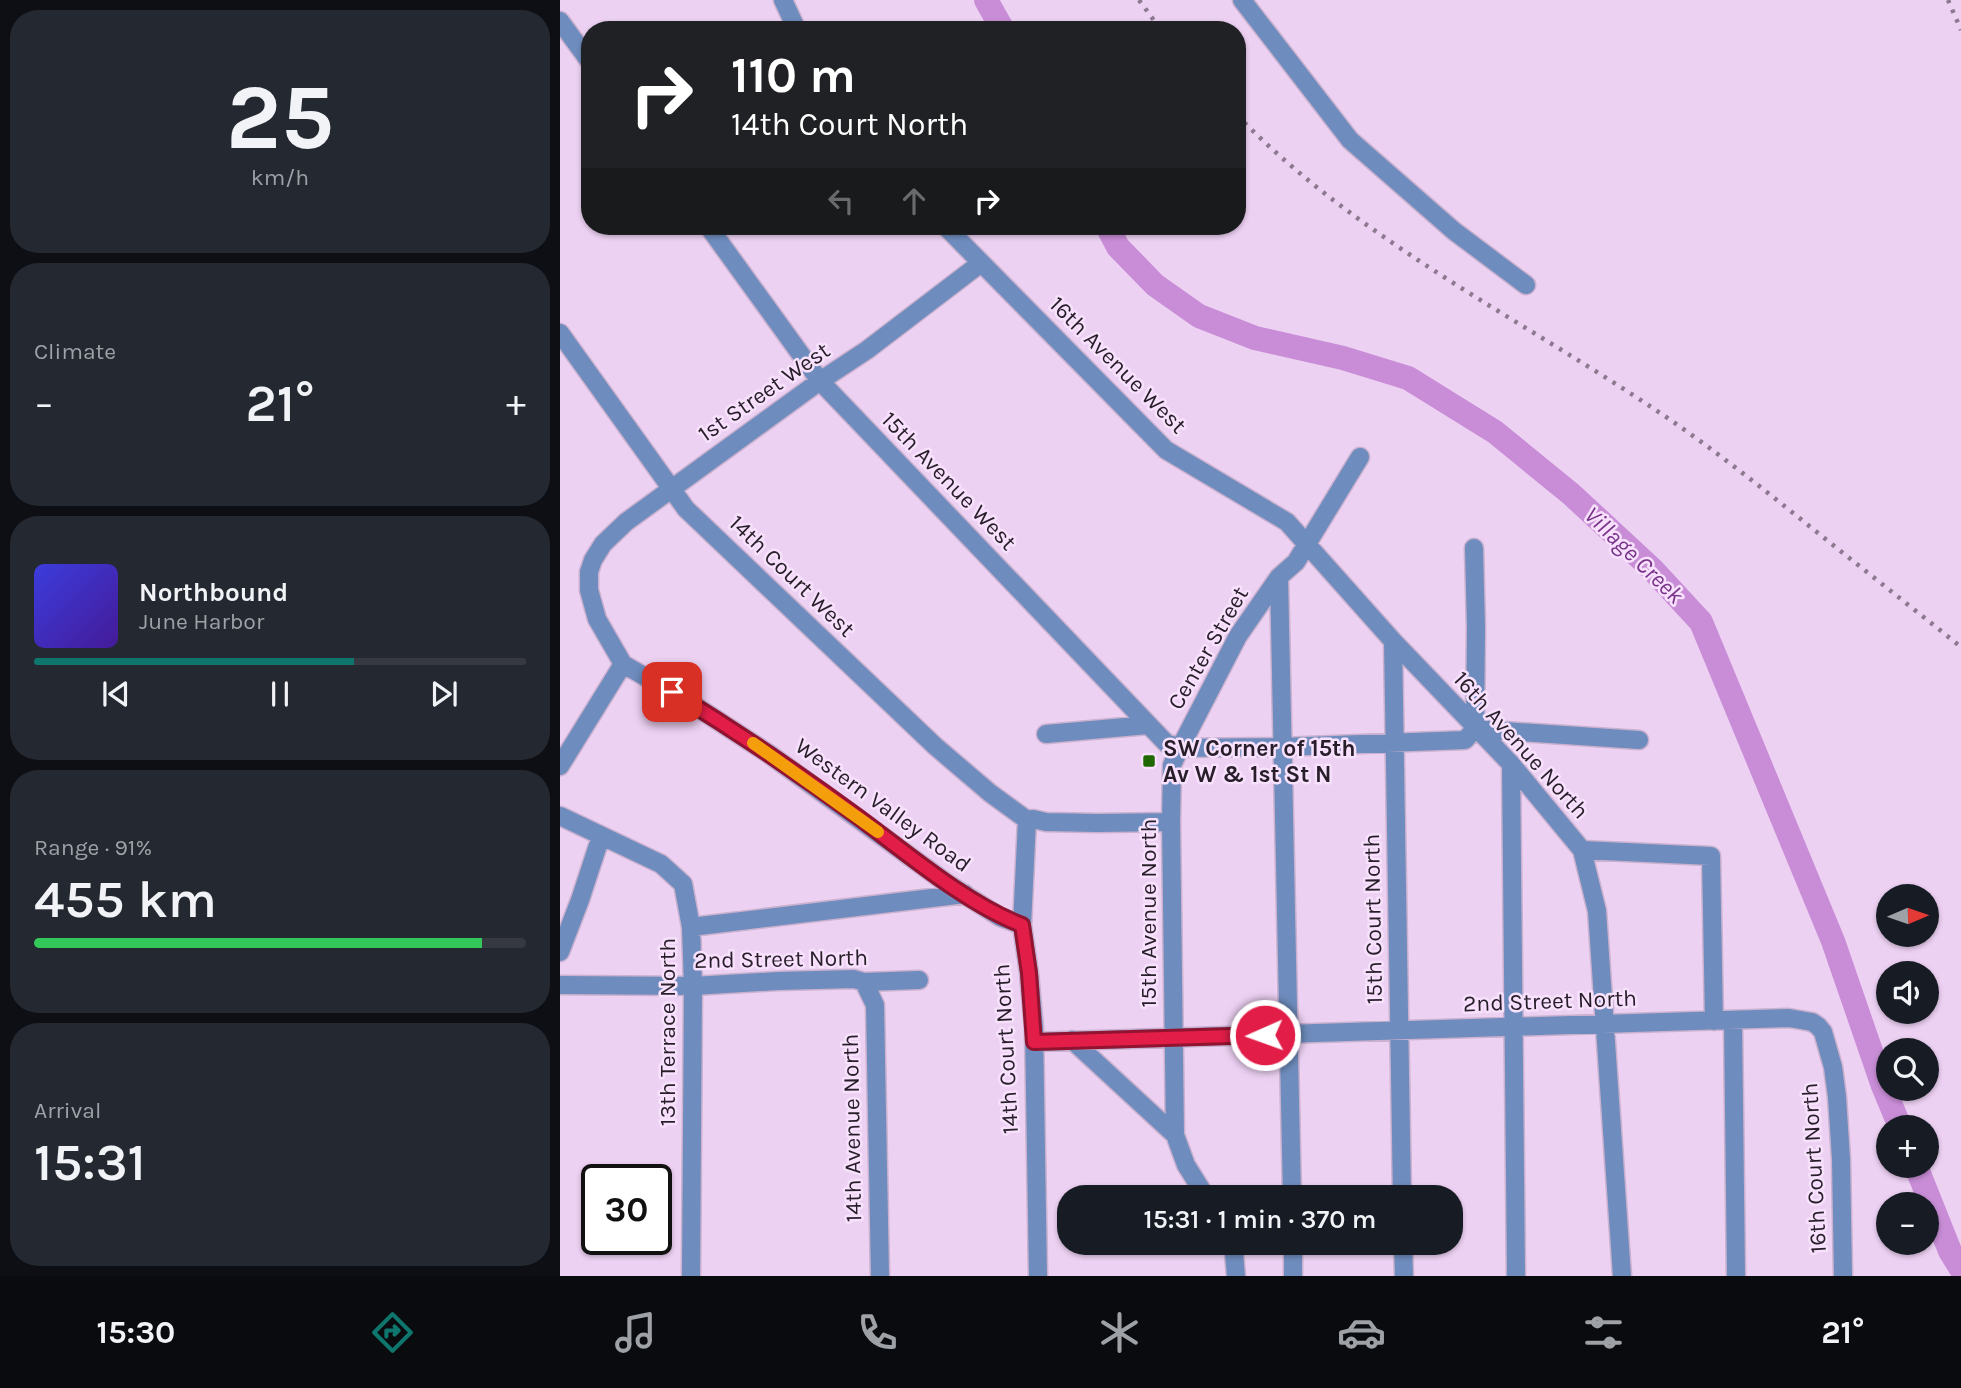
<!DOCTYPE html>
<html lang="en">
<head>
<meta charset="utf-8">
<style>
	body { margin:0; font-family:Karla,sans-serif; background:#242831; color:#f1f3f6; height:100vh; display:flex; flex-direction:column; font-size:26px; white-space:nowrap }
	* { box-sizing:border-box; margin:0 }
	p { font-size:23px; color:#9ea1a6 }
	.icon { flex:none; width:38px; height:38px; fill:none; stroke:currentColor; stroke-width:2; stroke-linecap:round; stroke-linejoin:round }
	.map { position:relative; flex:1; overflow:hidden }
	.sheet { display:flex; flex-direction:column; gap:10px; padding:10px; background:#0d0f14; width:560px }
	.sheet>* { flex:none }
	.banner { position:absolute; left:21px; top:21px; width:665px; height:214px; border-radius:28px; box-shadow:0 2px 5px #0004; background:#202124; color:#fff; overflow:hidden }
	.needle { width:46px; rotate:88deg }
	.buttons { position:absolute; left:1316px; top:884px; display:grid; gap:14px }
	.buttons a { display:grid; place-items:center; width:63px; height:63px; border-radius:50%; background:#171b24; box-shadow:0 2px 5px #0004; font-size:35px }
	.speed { position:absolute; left:21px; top:1164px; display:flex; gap:14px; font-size:35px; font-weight:700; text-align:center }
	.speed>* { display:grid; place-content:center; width:91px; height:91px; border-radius:50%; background:#171b24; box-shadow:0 2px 5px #0004; line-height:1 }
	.speed .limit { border:4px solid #111; border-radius:10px; background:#fff; color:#111 }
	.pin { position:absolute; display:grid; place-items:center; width:60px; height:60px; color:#fff; margin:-30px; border-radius:14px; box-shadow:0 4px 10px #0006 }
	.me { position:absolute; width:77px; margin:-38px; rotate:268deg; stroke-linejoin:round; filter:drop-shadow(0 0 5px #0008) }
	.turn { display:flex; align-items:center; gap:24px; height:147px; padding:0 35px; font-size:32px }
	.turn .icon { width:91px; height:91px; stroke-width:2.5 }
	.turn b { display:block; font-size:49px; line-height:60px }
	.lanes { display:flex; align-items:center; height:66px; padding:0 35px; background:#0003; justify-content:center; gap:35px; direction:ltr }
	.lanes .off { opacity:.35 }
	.big { font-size:52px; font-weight:600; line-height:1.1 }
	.sheet .widget { flex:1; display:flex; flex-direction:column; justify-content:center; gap:10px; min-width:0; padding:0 24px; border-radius:28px; background:#242831 }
	.sheet .dial { align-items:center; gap:0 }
	.dial b { font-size:91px; line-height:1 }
	.song { display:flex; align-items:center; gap:21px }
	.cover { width:84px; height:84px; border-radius:10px; background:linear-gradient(135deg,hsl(240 70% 55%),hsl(260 70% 35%)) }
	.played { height:7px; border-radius:4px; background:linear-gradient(90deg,#0f766e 65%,#363941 65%) }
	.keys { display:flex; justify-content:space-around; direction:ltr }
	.heat { display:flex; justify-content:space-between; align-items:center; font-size:38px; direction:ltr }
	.charge { height:10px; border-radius:5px; background:linear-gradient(90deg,#34c759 91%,#363941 0) }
	.trip { position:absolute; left:497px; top:1185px; width:406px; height:70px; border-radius:28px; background:#171b24; box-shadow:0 2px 5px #0004; font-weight:600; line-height:70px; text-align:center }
	.dock { display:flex; height:112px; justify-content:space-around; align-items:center; background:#090b0e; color:#9ea1a6 }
	.dock .icon { width:49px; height:49px }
	.dock .current { color:#0f766e }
	.dock b { font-size:32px; color:#f1f3f6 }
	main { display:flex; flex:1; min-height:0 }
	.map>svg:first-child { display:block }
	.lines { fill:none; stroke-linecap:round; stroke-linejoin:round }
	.river { stroke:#c88dd6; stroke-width:24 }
	.minor-casing { stroke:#cab1cf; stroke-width:21 }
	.minor { stroke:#6e8cbd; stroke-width:18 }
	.rail { stroke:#8c7990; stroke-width:4.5; stroke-dasharray:3.5 7; stroke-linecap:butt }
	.route-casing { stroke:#92132f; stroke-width:18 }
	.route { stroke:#e11d48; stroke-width:12 }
	.slow { stroke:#f59e0b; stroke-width:12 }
	.poi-dot { fill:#206802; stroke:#f7e1fc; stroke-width:2.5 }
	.labels { text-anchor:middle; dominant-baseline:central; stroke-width:5; stroke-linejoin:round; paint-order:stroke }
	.street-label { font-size:23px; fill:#281e2a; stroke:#f7e1fc }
	.poi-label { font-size:23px; font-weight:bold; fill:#281e2a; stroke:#f7e1fc; text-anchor:start }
	.water-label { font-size:24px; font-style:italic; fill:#79338a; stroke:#f7e1fc }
</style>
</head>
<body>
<main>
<section class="sheet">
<div class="widget dial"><b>25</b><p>km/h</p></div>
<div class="widget"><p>Climate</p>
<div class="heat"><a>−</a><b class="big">21°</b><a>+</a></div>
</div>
<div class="widget">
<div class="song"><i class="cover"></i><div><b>Northbound</b><p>June Harbor</p></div></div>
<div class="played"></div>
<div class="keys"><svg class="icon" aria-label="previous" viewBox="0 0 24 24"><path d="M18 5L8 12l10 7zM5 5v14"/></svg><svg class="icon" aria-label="pause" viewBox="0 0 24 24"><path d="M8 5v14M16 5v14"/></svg><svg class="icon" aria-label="next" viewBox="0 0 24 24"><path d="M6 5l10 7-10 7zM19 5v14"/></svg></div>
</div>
<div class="widget"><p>Range · 91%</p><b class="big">455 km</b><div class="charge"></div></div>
<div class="widget"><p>Arrival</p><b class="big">15:31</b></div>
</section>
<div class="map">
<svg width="1401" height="1276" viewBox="0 0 1401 1276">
	<rect width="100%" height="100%" fill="#edd1f3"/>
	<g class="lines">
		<path class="river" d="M 426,0 L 443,30
			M 547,226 L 558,247 L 595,285 L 639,316 L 695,338 L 783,358 L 848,378 L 935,432 L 1011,494 L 1092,569 L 1141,622 L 1273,941 L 1323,1086 L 1340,1127
			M 1356,1166 L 1390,1251 L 1401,1269"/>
		<g class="minor-casing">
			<path id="minor" d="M 223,0 L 237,30
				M 682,0 L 790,140 L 894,231 L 966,285
				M 0,21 L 30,62
				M 148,226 L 260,381 L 606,743 L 620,748 L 722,747 L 905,740 L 915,729 L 1079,740
				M 385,226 L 606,450 L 727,522 L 833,641 L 951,764 L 1022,850 L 1037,911 L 1062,1276
				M 421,263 L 307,350 L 260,381 L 66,522 L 43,544 L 33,560 L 29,572 L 29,590 L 37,619 L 63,664 L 129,702 L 209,754 L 385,882 L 440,917 L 462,925
				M 0,333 L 126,509 L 375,746 L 430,793 L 467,820
				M 914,548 L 916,628 L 915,729
				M 719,577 L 732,1197
				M 833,641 L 842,1197
				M 486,734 L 588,725
				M 951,764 L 956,1276
				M 0,766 L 63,664
				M 0,816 L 101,864 L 123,884 L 131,927 L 133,986 L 131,1276
				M 467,820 L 462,925 L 469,973 L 474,1028 L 478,1276
				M 467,820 L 473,819 L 486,822 L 537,823 L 611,822
				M 1022,850 L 1151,856 L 1154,1021
				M 131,927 L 405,894
				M 0,952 L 20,900 L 41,836
				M 304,982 L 315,1005 L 320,1276
				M 0,985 L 133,986 L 218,981 L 294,979 L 304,982 L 359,980
				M 1173,1021 L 1176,1276
				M 512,1040 L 615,1135
				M 474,1042 L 1229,1018 L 1252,1022 L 1258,1026 L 1263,1032 L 1273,1067 L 1277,1097 L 1281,1159 L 1283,1276
				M 646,1197 L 626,1165 L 615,1135 L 611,822 L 612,765 L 620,748 L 678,636 L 719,577 L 736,562 L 800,457
				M 673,1242 L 676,1276
				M 733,1242 L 733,1276
				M 843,1242 L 844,1276"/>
		</g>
		<use href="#minor" class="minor"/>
		<path class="rail" d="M 579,0 L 601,30
			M 1388,0 L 1401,30
			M 677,115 C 800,242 964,320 1109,419 C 1157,452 1202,488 1248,525 C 1299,566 1350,606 1401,647"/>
	</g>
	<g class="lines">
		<g class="route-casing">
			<path id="route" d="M 112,692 C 176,731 238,773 298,817 C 348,854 405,903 462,925 L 469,973 L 474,1042 L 705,1035"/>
		</g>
		<use href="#route" class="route"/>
		<path class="slow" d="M 193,743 L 318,832"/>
	</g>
	<rect class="poi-dot" x="582" y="754" width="14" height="14" rx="3.5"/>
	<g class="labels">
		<g class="street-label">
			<text transform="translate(558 365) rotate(45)">16th Avenue West</text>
			<text transform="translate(204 392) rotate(-35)">1st Street West</text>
			<text transform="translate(389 481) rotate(46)">15th Avenue West</text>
			<text transform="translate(232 576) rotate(44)">14th Court West</text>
			<text transform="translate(648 648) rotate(-60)">Center Street</text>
			<text transform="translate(961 745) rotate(48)">16th Avenue North</text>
			<text transform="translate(323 805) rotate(36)">Western Valley Road</text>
			<text transform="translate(588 913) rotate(-90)">15th Avenue North</text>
			<text transform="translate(813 919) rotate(-91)">15th Court North</text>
			<text transform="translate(221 959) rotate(-1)">2nd Street North</text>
			<text transform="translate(990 1001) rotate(-2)">2nd Street North</text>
			<text transform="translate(107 1032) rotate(-90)">13th Terrace North</text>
			<text transform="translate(446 1049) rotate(-93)">14th Court North</text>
			<text transform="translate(292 1128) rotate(-91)">14th Avenue North</text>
			<text transform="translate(1254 1168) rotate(-93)">16th Court North</text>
		</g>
		<g class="poi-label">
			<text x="603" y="748">SW Corner of 15th<tspan x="603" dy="26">Av W &amp; 1st St N</tspan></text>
		</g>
		<g class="water-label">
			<text transform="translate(1074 555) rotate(44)">Village Creek</text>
		</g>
	</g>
</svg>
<div class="buttons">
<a><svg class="needle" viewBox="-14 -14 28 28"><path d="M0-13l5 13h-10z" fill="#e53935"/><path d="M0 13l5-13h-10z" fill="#9ea1a6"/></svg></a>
<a><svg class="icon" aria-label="sound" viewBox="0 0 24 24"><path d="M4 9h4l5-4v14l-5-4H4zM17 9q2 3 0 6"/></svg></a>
<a><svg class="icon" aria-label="search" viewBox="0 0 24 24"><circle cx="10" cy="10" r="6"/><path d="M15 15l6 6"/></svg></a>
<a>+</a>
<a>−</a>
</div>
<div class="speed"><div class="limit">30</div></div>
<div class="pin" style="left:112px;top:692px;background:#d93025"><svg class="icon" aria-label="arrive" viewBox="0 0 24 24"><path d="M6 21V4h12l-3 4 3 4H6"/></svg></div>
<svg class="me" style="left:705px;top:1035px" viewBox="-20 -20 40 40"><circle r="17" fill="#e11d48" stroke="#fff" stroke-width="3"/><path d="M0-11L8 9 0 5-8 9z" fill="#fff"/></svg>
<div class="trip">15:31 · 1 min · 370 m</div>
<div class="banner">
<div class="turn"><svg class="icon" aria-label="right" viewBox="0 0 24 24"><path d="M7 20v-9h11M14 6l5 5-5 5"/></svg><div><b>110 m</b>14th Court North</div></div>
<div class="lanes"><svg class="icon off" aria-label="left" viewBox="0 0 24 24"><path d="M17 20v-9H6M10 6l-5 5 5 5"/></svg><svg class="icon off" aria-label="ahead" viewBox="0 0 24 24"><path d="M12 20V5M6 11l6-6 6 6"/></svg><svg class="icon" aria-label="right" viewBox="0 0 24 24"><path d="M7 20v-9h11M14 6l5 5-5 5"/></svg></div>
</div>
</div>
</main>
<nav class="dock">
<b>15:30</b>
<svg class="icon current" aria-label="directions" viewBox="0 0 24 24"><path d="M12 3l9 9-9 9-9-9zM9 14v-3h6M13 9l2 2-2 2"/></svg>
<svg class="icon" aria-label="music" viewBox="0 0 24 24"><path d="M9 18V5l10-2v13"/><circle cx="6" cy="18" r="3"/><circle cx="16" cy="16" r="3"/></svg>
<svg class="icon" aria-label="phone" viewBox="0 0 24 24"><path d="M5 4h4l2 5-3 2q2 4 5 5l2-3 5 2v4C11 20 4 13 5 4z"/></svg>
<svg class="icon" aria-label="climate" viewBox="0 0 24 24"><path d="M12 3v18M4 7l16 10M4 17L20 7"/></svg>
<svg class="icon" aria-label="car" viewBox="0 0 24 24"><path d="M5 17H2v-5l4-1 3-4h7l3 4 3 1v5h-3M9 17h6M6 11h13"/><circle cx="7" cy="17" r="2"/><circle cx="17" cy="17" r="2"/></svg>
<svg class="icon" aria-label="filters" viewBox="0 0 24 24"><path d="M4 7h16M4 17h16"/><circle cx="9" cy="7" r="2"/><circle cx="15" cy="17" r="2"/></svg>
<b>21°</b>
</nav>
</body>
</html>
